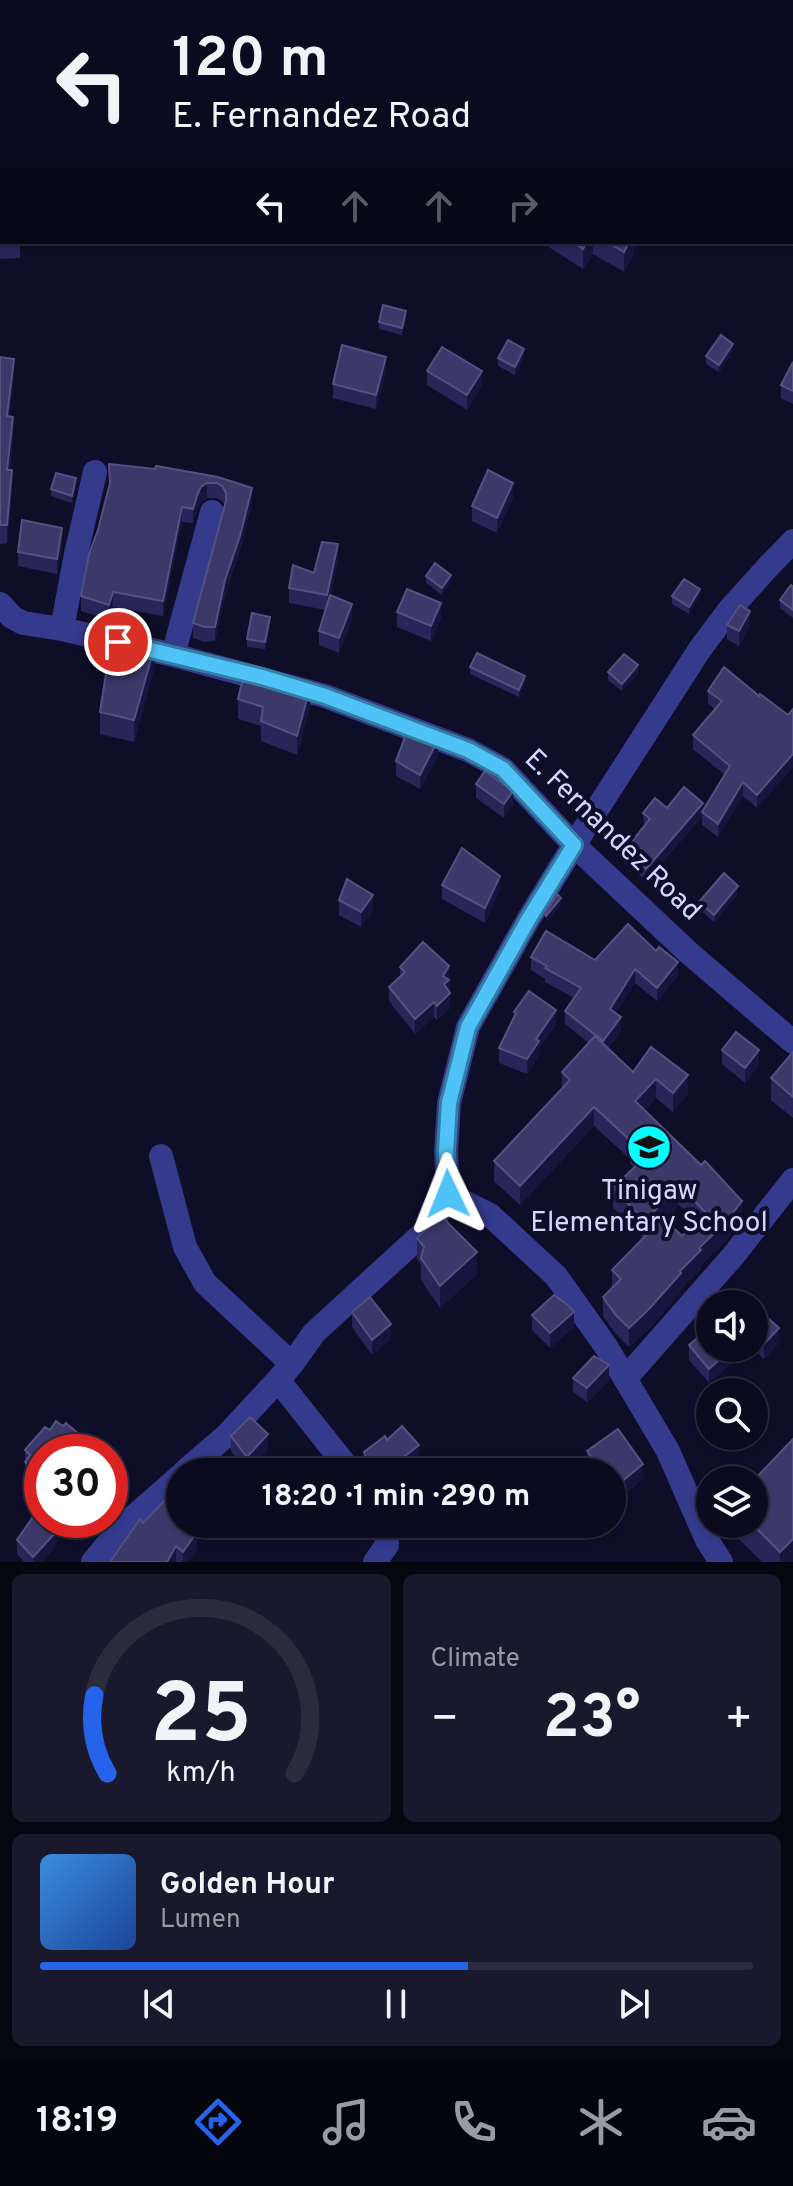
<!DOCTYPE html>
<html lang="en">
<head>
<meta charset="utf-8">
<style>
	body { margin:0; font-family:Overpass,sans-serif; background:#19182c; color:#f1f3f6; height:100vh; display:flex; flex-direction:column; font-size:30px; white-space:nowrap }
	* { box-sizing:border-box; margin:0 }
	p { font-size:26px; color:#9a9aa4 }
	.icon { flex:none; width:44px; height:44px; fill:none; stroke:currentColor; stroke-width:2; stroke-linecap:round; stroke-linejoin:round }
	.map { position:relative; height:1562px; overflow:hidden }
	.details { display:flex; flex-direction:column; gap:12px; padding:12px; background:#060611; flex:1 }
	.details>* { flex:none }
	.top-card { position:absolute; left:0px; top:0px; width:794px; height:244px; box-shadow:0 2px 6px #0004,0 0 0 2px #2b2b3d; background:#0b0a1f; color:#f1f3f6; overflow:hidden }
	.controls { position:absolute; left:696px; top:1290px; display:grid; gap:16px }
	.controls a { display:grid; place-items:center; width:72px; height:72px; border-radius:50%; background:#0b0a1f; box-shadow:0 2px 6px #0004,0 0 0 2px #2b2b3d; font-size:40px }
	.speed { position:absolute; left:24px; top:1434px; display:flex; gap:16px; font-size:40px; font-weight:700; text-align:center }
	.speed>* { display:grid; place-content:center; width:104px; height:104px; border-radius:50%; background:#0b0a1f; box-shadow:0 2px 6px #0004,0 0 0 2px #2b2b3d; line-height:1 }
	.speed .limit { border:12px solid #d22; background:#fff; color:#111 }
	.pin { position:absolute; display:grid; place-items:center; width:68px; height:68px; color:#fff; margin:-34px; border:4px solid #fff; border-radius:50%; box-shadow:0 2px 8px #0007 }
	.me { position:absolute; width:88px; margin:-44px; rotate:358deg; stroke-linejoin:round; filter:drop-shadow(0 0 6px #0008) }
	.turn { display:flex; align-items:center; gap:28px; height:168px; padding:0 40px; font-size:36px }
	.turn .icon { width:104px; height:104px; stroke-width:2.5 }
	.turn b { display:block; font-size:56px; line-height:68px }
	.lanes { display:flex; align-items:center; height:76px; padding:0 40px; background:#0003; justify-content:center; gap:40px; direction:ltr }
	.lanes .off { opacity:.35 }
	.big { font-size:60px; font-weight:700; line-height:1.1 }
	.details .card { flex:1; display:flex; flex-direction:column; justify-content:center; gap:12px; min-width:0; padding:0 28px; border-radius:12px; background:#19182c }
	.details .dial { align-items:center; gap:0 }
	.dial svg { height:208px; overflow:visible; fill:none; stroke:#2b2b3d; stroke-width:7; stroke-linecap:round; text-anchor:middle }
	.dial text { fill:#f1f3f6; stroke:none }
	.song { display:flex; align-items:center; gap:24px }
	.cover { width:96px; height:96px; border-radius:12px; background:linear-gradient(135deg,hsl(210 70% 55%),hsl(220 70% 35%)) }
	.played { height:8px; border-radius:4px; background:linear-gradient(90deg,#2563eb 60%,#2b2b3d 60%) }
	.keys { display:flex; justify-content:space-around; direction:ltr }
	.heat { display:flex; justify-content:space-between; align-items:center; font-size:44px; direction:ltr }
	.details .tiles { flex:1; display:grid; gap:12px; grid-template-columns:1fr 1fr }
	.card:last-child { grid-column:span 2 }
	.trip { position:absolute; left:166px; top:1458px; width:460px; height:80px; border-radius:40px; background:#0b0a1f; box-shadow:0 2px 6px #0004,0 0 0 2px #2b2b3d; font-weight:700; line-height:80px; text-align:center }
	.menu { display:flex; height:128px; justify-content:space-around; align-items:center; background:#04040c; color:#9a9aa4 }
	.menu .icon { width:56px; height:56px }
	.menu .on { color:#2563eb }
	.menu b { font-size:36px; color:#f1f3f6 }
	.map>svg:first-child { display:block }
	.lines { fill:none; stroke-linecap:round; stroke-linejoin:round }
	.minor { stroke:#343a8c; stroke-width:24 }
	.wall { fill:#2a2559; fill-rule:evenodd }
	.shaded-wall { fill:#17143e }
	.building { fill:#3c386a; stroke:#545182; stroke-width:2 }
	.route-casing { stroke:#337fa1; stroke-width:20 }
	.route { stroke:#4fc3f7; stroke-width:14 }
	.labels { text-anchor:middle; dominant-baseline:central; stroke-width:8; stroke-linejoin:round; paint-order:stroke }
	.street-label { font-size:28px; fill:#d6d6ff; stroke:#0f0e29 }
	.poi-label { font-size:28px; fill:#d6d6ff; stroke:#0f0e29 }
</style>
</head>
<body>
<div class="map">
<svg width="793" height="1562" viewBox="0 0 793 1562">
	<rect width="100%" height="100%" fill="#0f0e29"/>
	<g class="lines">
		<path class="minor" d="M 406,2 L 409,0
			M 0,604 L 12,617 L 23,623 L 62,629 L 173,655 L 325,696 L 468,750 L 503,769 L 574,845 L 689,953 L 793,1042
			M 62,629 L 76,554 L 95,472
			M 173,655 L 212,512
			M 161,1156 L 185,1247 L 205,1283 L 292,1364
			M 448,1194 L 490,1215 L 556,1276 L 607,1348 L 668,1451 L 707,1540 L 721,1562
			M 625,1379 L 733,1256 L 793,1180
			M 278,1380 L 351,1472
			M 184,1472 L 228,1434 L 278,1380 L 292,1364 L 314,1333 L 432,1225 L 448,1194 L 446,1151 L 449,1103 L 468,1027 L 528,920 L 574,845 L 700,649 L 730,609 L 767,568 L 793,541
			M 93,1562 L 121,1528 L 180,1476
			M 375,1562 L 387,1545 L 386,1524"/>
	</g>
	<path class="wall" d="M 177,0 L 229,0 L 229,2 L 177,2 Z
		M 0,150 L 2,150 L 2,242 L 20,242 L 20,258 L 0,259 Z
		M 541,242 L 634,242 L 634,254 L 624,272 L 593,254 L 583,269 Z
		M 406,319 L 402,335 L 379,329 L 379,322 Z
		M 733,351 L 719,372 L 706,364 L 706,356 Z
		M 0,357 L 14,378 L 9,417 L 13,436 L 10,470 L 12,488 L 7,543 L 0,544 Z
		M 524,357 L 515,375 L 498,366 L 498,358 Z
		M 793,362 L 793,404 L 781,398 L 781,385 Z
		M 386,371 L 376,409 L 333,398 L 333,384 Z
		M 427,371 L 482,386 L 467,410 L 427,385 Z
		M 109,464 L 218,477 L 252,502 L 240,550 L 225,595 L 215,641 L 205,642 L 193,638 L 193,623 L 225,506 L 222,501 L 217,498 L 207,498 L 201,502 L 198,507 L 193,523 L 182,522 L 163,616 L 113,607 L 109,620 L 81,611 L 81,596 L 109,486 Z
		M 76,486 L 72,503 L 51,496 L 51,489 Z
		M 513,498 L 497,533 L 472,521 L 472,506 Z
		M 62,543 L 57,574 L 18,566 L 18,552 Z
		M 338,559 L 330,596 L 352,619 L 339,653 L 319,645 L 319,631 L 326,610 L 289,603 L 289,588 Z
		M 426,576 L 451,582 L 442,595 L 426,583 Z
		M 793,587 L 793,618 L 780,608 L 780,600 Z
		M 672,596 L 700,596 L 689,614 L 672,604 Z
		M 397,612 L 441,618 L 431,641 L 397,627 Z
		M 270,625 L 265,649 L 247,647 L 247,639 Z
		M 727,625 L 750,626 L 739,646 L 727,639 Z
		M 155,666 L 134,742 L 100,734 L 100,712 Z
		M 470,667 L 525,683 L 519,697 L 470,674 Z
		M 608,672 L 638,673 L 622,691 L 608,680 Z
		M 708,691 L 759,696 L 757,808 L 743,796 L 718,837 L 702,825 L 702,817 L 646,881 L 624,863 L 624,851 L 644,826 L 643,813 L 667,808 L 703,810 L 725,775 L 693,749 L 693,735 L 715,709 L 708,704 Z
		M 238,699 L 310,708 L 297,755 L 261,741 L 261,726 L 238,719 Z
		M 438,755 L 420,789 L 396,776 L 396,761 Z
		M 476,784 L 513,805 L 504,818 L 476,798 Z
		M 442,885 L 500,890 L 485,923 L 442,899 Z
		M 738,894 L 714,922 L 699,909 L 699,902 Z
		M 339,900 L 373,910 L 361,927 L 339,915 Z
		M 531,957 L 595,960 L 678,976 L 657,1001 L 635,983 L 616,1013 L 621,1031 L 608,1048 L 633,1072 L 651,1047 L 688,1094 L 673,1112 L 656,1098 L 645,1110 L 742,1220 L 724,1243 L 701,1265 L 701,1269 L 681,1289 L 681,1292 L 650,1328 L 629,1347 L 615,1333 L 603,1316 L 603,1297 L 612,1288 L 612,1270 L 643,1238 L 613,1208 L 613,1188 L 634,1168 L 630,1163 L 630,1159 L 594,1126 L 520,1205 L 494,1181 L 494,1161 L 562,1089 L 562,1072 L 589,1043 L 565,1024 L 565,1011 L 574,998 L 545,982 L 545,979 L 531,970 ZM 679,1205 L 696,1222 L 682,1236 L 665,1220 Z
		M 449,966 L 450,1008 L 437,1020 L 434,1017 L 415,1034 L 389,1001 L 389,987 L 400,977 L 400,967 Z
		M 514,1012 L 556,1025 L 539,1048 L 539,1056 L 527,1074 L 499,1063 L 499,1048 L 514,1016 Z
		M 722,1050 L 759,1065 L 745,1083 L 722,1064 Z
		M 793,1052 L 793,1118 L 771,1100 L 771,1078 Z
		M 417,1238 L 477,1274 L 440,1308 L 421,1280 L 421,1265 L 417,1259 Z
		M 352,1312 L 391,1339 L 372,1355 L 352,1327 Z
		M 754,1313 L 779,1343 L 764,1359 L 752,1348 L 754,1348 Z
		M 532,1315 L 574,1327 L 550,1348 L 532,1330 Z
		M 689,1345 L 734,1348 L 734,1361 L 709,1383 L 689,1360 Z
		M 573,1378 L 609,1380 L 587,1402 L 573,1392 Z
		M 63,1426 L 86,1440 L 86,1452 L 42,1452 L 42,1498 L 25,1483 L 25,1450 L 50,1430 Z
		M 231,1436 L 268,1449 L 247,1471 L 231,1451 Z
		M 387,1440 L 419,1457 L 404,1470 L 404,1472 L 366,1472 L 364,1464 L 364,1452 Z
		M 587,1451 L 643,1479 L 614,1502 L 612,1500 L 612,1472 L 592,1472 L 587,1466 Z
		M 143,1523 L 197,1550 L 188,1562 L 110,1562 Z
		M 409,1524 L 434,1524 L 414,1536 Z
		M 731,1524 L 754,1524 L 793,1562 L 762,1562 L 731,1531 Z
		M 17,1540 L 57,1545 L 42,1562 L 24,1562 L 17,1554 Z"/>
	<path class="shaded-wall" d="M 587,242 L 593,242 L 593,254 L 583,269 L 583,249 Z
		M 629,242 L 634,242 L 634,254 L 624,272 L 624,252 Z
		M 406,311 L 406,319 L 402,335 L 402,328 Z
		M 733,344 L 733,351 L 719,372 L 719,365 Z
		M 524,349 L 524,357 L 515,375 L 515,367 Z
		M 386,357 L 386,371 L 376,409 L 376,395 Z
		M 14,359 L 14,378 L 7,435 L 7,416 Z
		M 482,371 L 482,386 L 467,410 L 467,395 Z
		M 13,417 L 13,436 L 7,488 L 7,470 Z
		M 12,470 L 12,488 L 7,543 L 7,525 Z
		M 76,478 L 76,486 L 72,503 L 72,496 Z
		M 207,483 L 207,498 L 201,502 L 198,507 L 193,523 L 193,509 L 198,493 L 201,487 Z
		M 513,483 L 513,498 L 497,533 L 497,518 Z
		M 252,488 L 252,502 L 240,550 L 225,595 L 215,641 L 215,627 L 225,580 Z
		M 182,507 L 182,522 L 163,616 L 163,601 Z
		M 62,528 L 62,543 L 57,574 L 57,559 Z
		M 338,544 L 338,559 L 327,610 L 327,595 Z
		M 451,575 L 451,582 L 442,595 L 442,588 Z
		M 700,589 L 700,596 L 689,614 L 689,607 Z
		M 113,592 L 113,607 L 109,620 L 109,605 Z
		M 441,603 L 441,618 L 431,641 L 431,626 Z
		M 352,604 L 352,619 L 339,653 L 339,638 Z
		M 750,611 L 750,626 L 739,646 L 739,631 Z
		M 270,617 L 270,625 L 265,649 L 265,642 Z
		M 155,645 L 155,666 L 134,742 L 134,720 Z
		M 638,665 L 638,673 L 622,691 L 622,684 Z
		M 525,676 L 525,683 L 519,697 L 519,690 Z
		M 310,688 L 310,708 L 297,755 L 297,736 Z
		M 438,740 L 438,755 L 420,789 L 420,775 Z
		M 793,754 L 793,768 L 757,808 L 757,795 Z
		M 743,782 L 743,796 L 718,837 L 718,824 Z
		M 513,791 L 513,805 L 504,818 L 504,804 Z
		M 703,803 L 702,817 L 646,881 L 646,869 Z
		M 500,876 L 500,890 L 485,923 L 485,908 Z
		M 738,886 L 738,894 L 714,922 L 714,915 Z
		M 373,895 L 373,910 L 361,927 L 361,912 Z
		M 561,898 L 561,905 L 546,923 L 546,916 Z
		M 678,962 L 678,976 L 657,1001 L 657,988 Z
		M 449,966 L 450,1008 L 437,1020 L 437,1006 L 443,976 Z
		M 635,969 L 635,983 L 610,1022 L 610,1009 Z
		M 434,1002 L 434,1017 L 415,1034 L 415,1019 Z
		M 556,1010 L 556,1025 L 539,1048 L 539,1056 L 527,1074 L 527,1059 L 536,1039 Z
		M 621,1017 L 621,1031 L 603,1054 L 603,1041 Z
		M 759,1050 L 759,1065 L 745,1083 L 745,1068 Z
		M 688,1075 L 688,1094 L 673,1112 L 673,1093 Z
		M 656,1079 L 656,1098 L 635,1120 L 635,1101 Z
		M 594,1107 L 594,1126 L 520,1205 L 520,1186 Z
		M 679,1185 L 679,1205 L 645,1240 L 645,1221 Z
		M 742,1201 L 742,1220 L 724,1243 L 701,1265 L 701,1269 L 681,1289 L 681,1292 L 650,1328 L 629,1347 L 629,1328 Z
		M 477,1252 L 477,1274 L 440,1308 L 440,1286 Z
		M 574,1312 L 574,1327 L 550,1348 L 550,1333 Z
		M 391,1324 L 391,1339 L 372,1355 L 372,1340 Z
		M 779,1328 L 779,1343 L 764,1359 L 764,1344 Z
		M 732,1348 L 734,1348 L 734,1361 L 709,1383 L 709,1369 Z
		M 609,1365 L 609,1380 L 587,1402 L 587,1388 Z
		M 268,1434 L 268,1449 L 247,1471 L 247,1457 Z
		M 86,1440 L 86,1452 L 80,1447 Z
		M 419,1445 L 419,1457 L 404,1470 L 404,1472 L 395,1472 L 400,1460 Z
		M 643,1464 L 643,1479 L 614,1502 L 614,1488 Z
		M 421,1524 L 434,1524 L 414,1536 L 414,1528 Z
		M 57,1531 L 57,1545 L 42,1562 L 33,1562 L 33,1557 Z
		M 197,1532 L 197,1550 L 188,1562 L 183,1562 L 183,1552 Z
		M 793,1539 L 793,1562 L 780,1562 L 780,1552 Z
		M 176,1546 L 176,1562 L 167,1562 Z"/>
	<path class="building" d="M 187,0 L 226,0 L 226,2 L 194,2 Z
		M 341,0 L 366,0 L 373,2 L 340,2 Z
		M 0,150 L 2,150 L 2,240 L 0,240 Z
		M 573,242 L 587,242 L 583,249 Z
		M 607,242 L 629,242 L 624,252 Z
		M 383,305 L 406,311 L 402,328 L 379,322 Z
		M 721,335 L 733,344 L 719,365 L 706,356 Z
		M 508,340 L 524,349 L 515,367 L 498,358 Z
		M 342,345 L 386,357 L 376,395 L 333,384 Z
		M 442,347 L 482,371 L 467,395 L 427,371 Z
		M 0,357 L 14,359 L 7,416 L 13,417 L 7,470 L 12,470 L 7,525 L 0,525 Z
		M 793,362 L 793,391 L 781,385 Z
		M 109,464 L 155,469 L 156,466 L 218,477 L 252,488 L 240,536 L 225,580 L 215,627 L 205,627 L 193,623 L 226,501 L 226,493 L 222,486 L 217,483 L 207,483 L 201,487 L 198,493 L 193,509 L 182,507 L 163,601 L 113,592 L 109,605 L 81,596 L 89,554 L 98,530 L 110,483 Z
		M 488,470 L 513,483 L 497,518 L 472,506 Z
		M 56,473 L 76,478 L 72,496 L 51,489 Z
		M 22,520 L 62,528 L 57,559 L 18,552 Z
		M 322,542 L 338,544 L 327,595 L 289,588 L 293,565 L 314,573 Z
		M 435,563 L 451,575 L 442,588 L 426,576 Z
		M 684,579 L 700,589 L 689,607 L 672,596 Z
		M 791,585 L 793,587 L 793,610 L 780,600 Z
		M 407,589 L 441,603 L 431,626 L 397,612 Z
		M 330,595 L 352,604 L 339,638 L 319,631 Z
		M 740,605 L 750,611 L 739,631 L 727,625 Z
		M 252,613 L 270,617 L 265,642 L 247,639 Z
		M 112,635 L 155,645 L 134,720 L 100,712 Z
		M 477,653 L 525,676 L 519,690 L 470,667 Z
		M 624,654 L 638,665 L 622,684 L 608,672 Z
		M 724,667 L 759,696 L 760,694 L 788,715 L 793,709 L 793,754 L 757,795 L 743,782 L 718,824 L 702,812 L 730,766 L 693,735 L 722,701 L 708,691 Z
		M 245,670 L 310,688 L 297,736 L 261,721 L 263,707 L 238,699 Z
		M 408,729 L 438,740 L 420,775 L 396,761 Z
		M 485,771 L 513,791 L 504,804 L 476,784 Z
		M 684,787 L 703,803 L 646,869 L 624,851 L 650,819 L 643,813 L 655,798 L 667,808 Z
		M 462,848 L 500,876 L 485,908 L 442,885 Z
		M 724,873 L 738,886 L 714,915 L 699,902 Z
		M 347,879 L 373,895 L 361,912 L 339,900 Z
		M 557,894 L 561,898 L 546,916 L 545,914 Z
		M 628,924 L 656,951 L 659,947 L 678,962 L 657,988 L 635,969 L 610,1009 L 621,1017 L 603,1041 L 565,1011 L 581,988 L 545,968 L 547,966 L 531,957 L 546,931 L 595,960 Z
		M 423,942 L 449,966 L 443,976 L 449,980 L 444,984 L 450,993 L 437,1006 L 434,1002 L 415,1019 L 389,987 L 405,972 L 400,967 Z
		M 529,991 L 556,1010 L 536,1039 L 539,1041 L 527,1059 L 499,1048 L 516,1013 L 514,1012 Z
		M 736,1032 L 759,1050 L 745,1068 L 722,1050 Z
		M 595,1036 L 633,1072 L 651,1047 L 688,1075 L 673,1093 L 656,1079 L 635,1101 L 701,1165 L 705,1161 L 742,1201 L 724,1224 L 699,1248 L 701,1250 L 680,1271 L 681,1273 L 650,1308 L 629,1328 L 615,1314 L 603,1297 L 621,1279 L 612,1270 L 663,1218 L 682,1236 L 706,1213 L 679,1185 L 645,1221 L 613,1188 L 644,1158 L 630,1144 L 632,1142 L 594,1107 L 520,1186 L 494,1161 L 570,1080 L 562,1072 Z
		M 793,1052 L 793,1097 L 771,1078 Z
		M 443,1218 L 477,1252 L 440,1286 L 421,1258 L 424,1247 L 417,1238 L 432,1224 Z
		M 554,1295 L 569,1306 L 574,1312 L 550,1333 L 532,1315 Z
		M 370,1297 L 391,1324 L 372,1340 L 352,1312 Z
		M 758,1309 L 779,1328 L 764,1344 L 754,1335 L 754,1313 Z
		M 710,1327 L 710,1348 L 732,1348 L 709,1369 L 689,1345 Z
		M 594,1356 L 609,1365 L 587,1388 L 573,1378 Z
		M 250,1417 L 268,1434 L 247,1457 L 231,1436 Z
		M 56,1421 L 63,1426 L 66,1423 L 86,1440 L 80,1447 L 86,1452 L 42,1452 L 42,1476 L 25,1462 L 30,1455 L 25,1450 L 45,1427 L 50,1430 Z
		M 402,1426 L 419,1445 L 400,1460 L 404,1466 L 395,1472 L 376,1472 L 366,1459 L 364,1452 L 385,1436 L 387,1440 Z
		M 618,1429 L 643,1464 L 614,1488 L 612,1485 L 612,1472 L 603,1472 L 587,1451 Z
		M 793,1439 L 793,1539 L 780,1552 L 752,1524 L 754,1524 L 754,1480 Z
		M 165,1500 L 180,1515 L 180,1524 L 188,1524 L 197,1532 L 183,1552 L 176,1546 L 167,1562 L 110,1562 L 140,1519 L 143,1523 Z
		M 35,1514 L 57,1531 L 33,1557 L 17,1540 Z"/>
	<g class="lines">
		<g class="route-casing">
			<path id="route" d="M 118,642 L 262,677 L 325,696 L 468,750 L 503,769 L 574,845 L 528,920 L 468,1027 L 449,1103 L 446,1151 L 448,1194"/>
		</g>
		<use href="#route" class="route"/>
	</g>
	<defs>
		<g id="school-disc" transform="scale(2.3)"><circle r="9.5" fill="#02fffe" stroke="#0f0e29"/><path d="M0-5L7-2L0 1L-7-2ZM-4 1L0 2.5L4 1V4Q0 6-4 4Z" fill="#111"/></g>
	</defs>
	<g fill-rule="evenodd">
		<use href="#school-disc" x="649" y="1147"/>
	</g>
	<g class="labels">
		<g class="street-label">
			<text transform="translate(612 836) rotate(44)">E. Fernandez Road</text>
		</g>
		<g class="poi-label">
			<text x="649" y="1192">Tinigaw<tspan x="649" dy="32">Elementary School</tspan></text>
		</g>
	</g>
</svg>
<div class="controls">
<a><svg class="icon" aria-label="sound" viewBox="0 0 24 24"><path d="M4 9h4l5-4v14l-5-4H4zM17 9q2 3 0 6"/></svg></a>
<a><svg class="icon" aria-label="search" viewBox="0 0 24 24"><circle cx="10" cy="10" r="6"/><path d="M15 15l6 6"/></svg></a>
<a><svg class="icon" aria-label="layers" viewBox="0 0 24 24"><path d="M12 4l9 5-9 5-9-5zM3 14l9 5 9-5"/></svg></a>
</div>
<div class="speed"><div class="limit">30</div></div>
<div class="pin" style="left:118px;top:642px;background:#d93025"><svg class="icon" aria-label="arrive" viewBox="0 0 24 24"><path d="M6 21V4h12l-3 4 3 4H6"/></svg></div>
<svg class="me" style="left:448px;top:1194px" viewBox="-20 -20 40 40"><path d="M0-17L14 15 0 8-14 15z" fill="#4fc3f7" stroke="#fff" stroke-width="4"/></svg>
<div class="trip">18:20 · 1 min · 290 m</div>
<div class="top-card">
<div class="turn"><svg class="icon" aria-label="left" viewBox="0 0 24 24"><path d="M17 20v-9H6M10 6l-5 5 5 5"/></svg><div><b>120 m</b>E. Fernandez Road</div></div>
<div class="lanes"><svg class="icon" aria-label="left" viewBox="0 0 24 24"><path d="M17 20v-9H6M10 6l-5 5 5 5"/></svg><svg class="icon off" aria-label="ahead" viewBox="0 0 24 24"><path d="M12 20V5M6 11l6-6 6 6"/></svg><svg class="icon off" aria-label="ahead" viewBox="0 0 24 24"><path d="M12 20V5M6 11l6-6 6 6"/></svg><svg class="icon off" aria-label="right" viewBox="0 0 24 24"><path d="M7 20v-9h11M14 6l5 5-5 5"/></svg></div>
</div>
</div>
<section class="details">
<div class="tiles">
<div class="card dial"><svg viewBox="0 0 100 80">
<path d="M14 69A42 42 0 1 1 86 69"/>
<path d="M14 69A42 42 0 0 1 9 39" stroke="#2563eb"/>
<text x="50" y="56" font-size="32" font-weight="700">25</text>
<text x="50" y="72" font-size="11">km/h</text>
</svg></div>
<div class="card"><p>Climate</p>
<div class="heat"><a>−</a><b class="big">23°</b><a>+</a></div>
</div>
<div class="card">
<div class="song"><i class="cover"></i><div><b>Golden Hour</b><p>Lumen</p></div></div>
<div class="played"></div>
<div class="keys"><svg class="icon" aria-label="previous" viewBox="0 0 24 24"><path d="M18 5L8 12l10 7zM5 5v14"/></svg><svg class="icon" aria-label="pause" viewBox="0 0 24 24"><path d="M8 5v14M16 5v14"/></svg><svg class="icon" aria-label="next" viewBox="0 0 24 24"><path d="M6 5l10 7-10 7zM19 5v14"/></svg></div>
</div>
</div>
</section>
<nav class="menu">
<b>18:19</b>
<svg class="icon on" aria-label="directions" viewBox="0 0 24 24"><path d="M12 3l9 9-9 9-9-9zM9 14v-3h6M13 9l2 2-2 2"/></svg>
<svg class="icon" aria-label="music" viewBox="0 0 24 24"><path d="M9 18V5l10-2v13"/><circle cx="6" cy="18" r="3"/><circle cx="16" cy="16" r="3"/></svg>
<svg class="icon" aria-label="phone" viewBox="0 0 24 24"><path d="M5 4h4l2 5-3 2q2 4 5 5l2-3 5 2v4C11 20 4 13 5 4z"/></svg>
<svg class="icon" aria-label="climate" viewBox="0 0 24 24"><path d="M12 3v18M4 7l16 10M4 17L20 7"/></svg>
<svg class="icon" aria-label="car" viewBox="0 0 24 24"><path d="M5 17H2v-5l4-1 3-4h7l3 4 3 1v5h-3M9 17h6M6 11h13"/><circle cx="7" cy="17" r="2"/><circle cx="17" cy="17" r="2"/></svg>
</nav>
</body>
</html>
